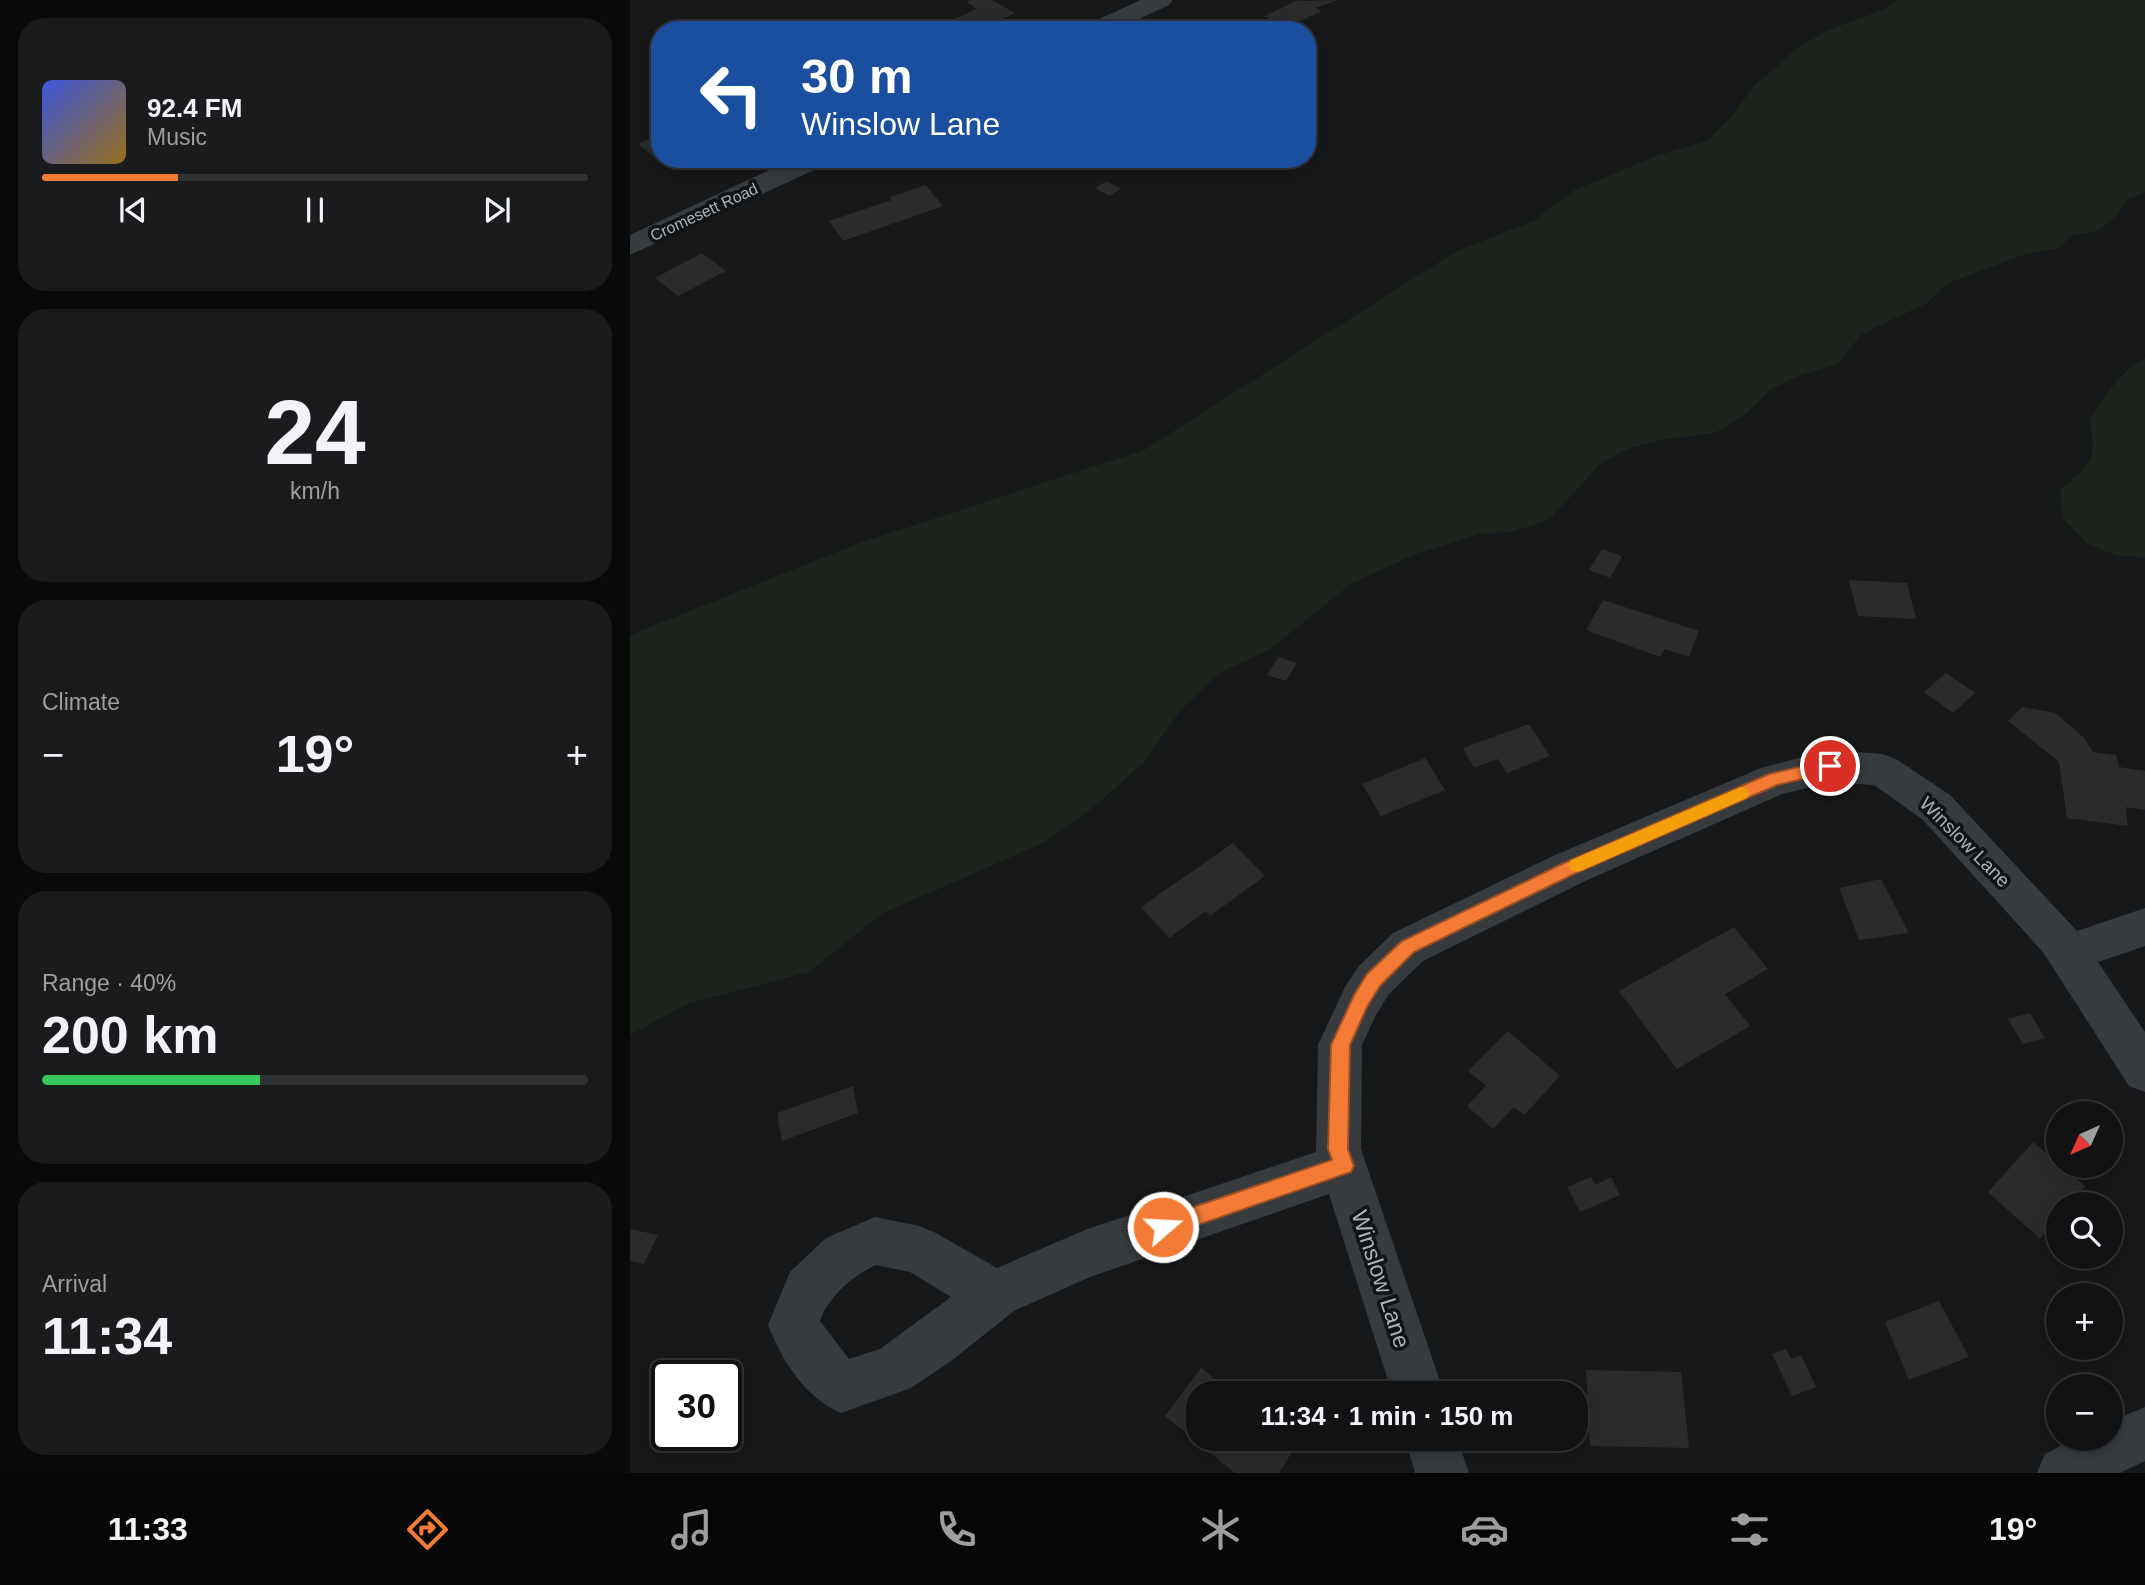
<!DOCTYPE html>
<html lang="en">
<head>
<meta charset="utf-8">
<style>
	body { margin:0; font-family:Arial,sans-serif; background:#1a1b1c; color:#f1f3f6; height:100vh; display:flex; flex-direction:column; font-size:26px; white-space:nowrap }
	* { box-sizing:border-box; margin:0 }
	p { font-size:23px; color:#9c9ea0 }
	.icon { flex:none; width:38px; height:38px; fill:none; stroke:currentColor; stroke-width:2; stroke-linecap:round; stroke-linejoin:round }
	.map { position:relative; flex:1; overflow:hidden }
	.drawer { display:flex; flex-direction:column; gap:18px; padding:18px; background:#090a0a; width:630px }
	.drawer>* { flex:none }
	.guide { position:absolute; left:21px; top:21px; width:665px; height:147px; border-radius:28px; box-shadow:0 4px 18px #0003,0 0 0 2px #303233; background:#1a4fa0; color:#fff; overflow:hidden }
	.needle { width:46px; rotate:225deg }
	.controls { position:absolute; left:1416px; top:1101px; display:grid; gap:14px }
	.controls a { display:grid; place-items:center; width:77px; height:77px; border-radius:50%; background:#111213; box-shadow:0 4px 18px #0003,0 0 0 2px #303233; font-size:35px }
	.speed { position:absolute; left:21px; top:1360px; display:flex; gap:14px; font-size:35px; font-weight:700; text-align:center }
	.speed>* { display:grid; place-content:center; width:91px; height:91px; border-radius:50%; background:#111213; box-shadow:0 4px 18px #0003,0 0 0 2px #303233; line-height:1 }
	.speed .limit { border:4px solid #111; border-radius:10px; background:#fff; color:#111 }
	.pin { position:absolute; display:grid; place-items:center; width:60px; height:60px; color:#fff; margin:-30px; border:4px solid #fff; border-radius:50%; box-shadow:0 2px 7px #0007 }
	.me { position:absolute; width:77px; margin:-38px; rotate:71deg; stroke-linejoin:round; filter:drop-shadow(0 0 5px #0008) }
	.turn { display:flex; align-items:center; gap:24px; height:147px; padding:0 35px; font-size:32px }
	.turn .icon { width:91px; height:91px; stroke-width:2.5 }
	.turn b { display:block; font-size:49px; line-height:60px }
	.big { font-size:52px; font-weight:700; line-height:1.1 }
	.drawer .card { flex:1; display:flex; flex-direction:column; justify-content:center; gap:10px; min-width:0; padding:0 24px; border-radius:28px; background:#1a1b1c }
	.drawer .dial { align-items:center; gap:0 }
	.dial b { font-size:91px; line-height:1 }
	.song { display:flex; align-items:center; gap:21px }
	.cover { width:84px; height:84px; border-radius:10px; background:linear-gradient(135deg,hsl(230 70% 55%),hsl(40 70% 35%)) }
	.played { height:7px; border-radius:4px; background:linear-gradient(90deg,#f37b36 25%,#303233 25%) }
	.keys { display:flex; justify-content:space-around; direction:ltr }
	.heat { display:flex; justify-content:space-between; align-items:center; font-size:38px; direction:ltr }
	.charge { height:10px; border-radius:5px; background:linear-gradient(90deg,#34c759 40%,#303233 0) }
	.trip { position:absolute; left:556px; top:1381px; width:402px; height:70px; border-radius:28px; background:#111213; box-shadow:0 4px 18px #0003,0 0 0 2px #303233; font-weight:700; line-height:70px; text-align:center }
	.tabs { display:flex; height:112px; justify-content:space-around; align-items:center; background:#070708; color:#9c9ea0 }
	.tabs .icon { width:49px; height:49px }
	.tabs .selected { color:#f37b36 }
	.tabs b { font-size:32px; color:#f1f3f6 }
	main { display:flex; flex:1; min-height:0 }
	.map>svg:first-child { display:block }
	.green { fill:#1e241d }
	.building { fill:#2a2b2d }
	.lines { fill:none; stroke-linecap:round; stroke-linejoin:round }
	.minor { fill:#383b3e; fill-rule:evenodd }
	.route { fill:#f37b36; stroke:#9e5023; stroke-width:2 }
	.slow { fill:#f59e0b }
	.labels { text-anchor:middle; dominant-baseline:central; stroke-width:7; stroke-linejoin:round; paint-order:stroke }
	.far-street-label { font-size:16px; fill:#a9b3b9; stroke:#121314 }
	.street-label { font-size:19px; fill:#a9b3b9; stroke:#121314 }
	.near-street-label { font-size:23px; fill:#a9b3b9; stroke:#121314 }
</style>
</head>
<body>
<main>
<section class="drawer">
<div class="card">
<div class="song"><i class="cover"></i><div><b>92.4 FM</b><p>Music</p></div></div>
<div class="played"></div>
<div class="keys"><svg class="icon" aria-label="previous" viewBox="0 0 24 24"><path d="M18 5L8 12l10 7zM5 5v14"/></svg><svg class="icon" aria-label="pause" viewBox="0 0 24 24"><path d="M8 5v14M16 5v14"/></svg><svg class="icon" aria-label="next" viewBox="0 0 24 24"><path d="M6 5l10 7-10 7zM19 5v14"/></svg></div>
</div>
<div class="card dial"><b>24</b><p>km/h</p></div>
<div class="card"><p>Climate</p>
<div class="heat"><a>−</a><b class="big">19°</b><a>+</a></div>
</div>
<div class="card"><p>Range · 40%</p><b class="big">200 km</b><div class="charge"></div></div>
<div class="card"><p>Arrival</p><b class="big">11:34</b></div>
</section>
<div class="map">
<svg width="1515" height="1473" viewBox="0 0 1515 1473">
	<rect width="100%" height="100%" fill="#171819"/>
	<path class="green" d="M 1267,0 L 1515,0 L 1515,192 L 1497,199 L 1486,216 L 1466,232 L 1442,235 L 1429,248 L 1395,254 L 1318,283 L 1297,303 L 1232,334 L 1206,365 L 1171,375 L 1141,389 L 1114,415 L 1085,433 L 1035,439 L 1000,448 L 972,462 L 919,520 L 880,532 L 849,534 L 786,554 L 722,583 L 639,650 L 589,673 L 550,711 L 514,762 L 465,806 L 413,843 L 251,914 L 179,972 L 57,1004 L 0,1035 L 0,635 L 227,544 L 514,450 L 825,252 L 903,221 L 945,190 L 1026,156 L 1077,141 L 1103,115 L 1122,88 L 1166,49 L 1198,30 L 1253,10 Z
		M 1515,359 L 1515,557 L 1488,556 L 1458,544 L 1433,518 L 1430,490 C 1462,463 1467,463 1460,420 C 1474,399 1491,368 1515,359 Z"/>
	<path class="building" d="M 342,0 L 362,0 L 385,13 L 348,30 L 338,30 L 322,20 L 347,9 L 337,2 Z
		M 668,0 L 672,1 L 709,0 L 685,8 L 692,11 L 656,28 L 634,16 Z
		M 27,135 L 30,137 L 30,159 L 44,159 L 33,164 L 8,144 Z
		M 477,181 L 491,189 L 479,196 L 465,188 Z
		M 296,185 L 313,206 L 213,241 L 199,221 L 262,200 L 260,197 Z
		M 72,253 L 96,271 L 48,296 L 25,278 Z
		M 972,549 L 992,556 L 980,578 L 959,570 Z
		M 1219,580 L 1277,583 L 1286,619 L 1228,616 Z
		M 973,600 L 1069,631 L 1059,657 L 1035,649 L 1030,657 L 956,630 Z
		M 648,657 L 667,663 L 656,681 L 637,675 Z
		M 1316,673 L 1345,693 L 1323,713 L 1294,692 Z
		M 1392,707 L 1426,713 L 1454,738 L 1463,752 L 1486,755 L 1489,767 L 1515,771 L 1515,810 L 1496,807 L 1498,826 L 1437,818 L 1429,762 L 1378,721 Z
		M 899,724 L 920,756 L 877,773 L 868,759 L 844,768 L 833,748 Z
		M 795,758 L 815,790 L 751,816 L 732,784 Z
		M 603,843 L 635,876 L 580,916 L 576,911 L 539,938 L 511,907 Z
		M 1251,879 L 1279,933 L 1229,940 L 1209,888 Z
		M 1104,927 L 1138,969 L 1095,994 L 1120,1026 L 1047,1069 L 989,991 Z
		M 1400,1013 L 1415,1038 L 1393,1044 L 1378,1019 Z
		M 878,1031 L 930,1076 L 894,1115 L 884,1107 L 863,1129 L 837,1106 L 856,1086 L 838,1071 Z
		M 223,1086 L 228,1113 L 152,1141 L 147,1113 Z
		M 1403,1142 L 1455,1186 L 1440,1204 L 1428,1204 L 1428,1218 L 1410,1239 L 1358,1192 Z
		M 961,1177 L 965,1185 L 981,1177 L 990,1195 L 950,1212 L 937,1187 Z
		M 0,1229 L 28,1235 L 14,1264 L 0,1261 Z
		M 1309,1301 L 1339,1357 L 1279,1380 L 1255,1322 Z
		M 1156,1349 L 1161,1359 L 1171,1355 L 1186,1387 L 1162,1396 L 1142,1354 Z
		M 571,1368 L 602,1393 L 569,1393 L 569,1438 L 645,1438 L 662,1452 L 649,1473 L 605,1473 L 535,1416 Z
		M 956,1370 L 1051,1372 L 1059,1448 L 960,1446 Z"/>
	<g class="lines">
		<path class="minor" d="M 511,0 L 543,0 L 539,5 L 486,30 L 453,30 L 456,25 Z
			M 163,159 L 198,159 L 195,165 L 0,255 L 0,235 Z
			M 1200,750 L 1252,754 L 1266,759 L 1320,795 L 1447,931 L 1515,908 L 1515,946 L 1468,962 L 1515,1032 L 1515,1092 L 1499,1086 L 1413,952 L 1292,819 L 1244,785 L 1200,782 L 1152,794 L 953,882 L 793,961 L 759,994 L 746,1015 L 732,1045 L 731,1149 L 814,1393 L 762,1393 L 699,1194 L 460,1277 L 384,1311 L 321,1361 L 281,1388 L 211,1413 C 175,1398 152,1360 138,1325 L 160,1272 L 196,1238 L 245,1217 L 289,1226 L 306,1233 L 367,1268 L 455,1230 L 686,1152 L 688,1045 L 715,987 L 729,966 L 763,933 L 923,856 L 1131,768 ZM 246,1265 L 280,1272 L 321,1297 L 250,1349 L 219,1359 L 190,1321 C 199,1296 222,1276 246,1265 Z
			M 1515,1407 L 1515,1461 L 1490,1473 L 1407,1473 L 1415,1454 L 1447,1438 L 1480,1438 L 1480,1422 Z
			M 775,1438 L 827,1438 L 839,1473 L 785,1473 Z"/>
	</g>
	<path class="route" d="M 1200,760 L 1206,762 L 1209,766 L 1206,771 L 1147,785 L 944,874 L 784,952 L 750,986 L 737,1007 L 720,1045 L 718,1149 L 724,1166 L 721,1172 L 533,1237 L 525,1234 L 523,1227 L 525,1220 L 702,1160 L 698,1149 L 701,1045 L 724,995 L 737,974 L 772,941 L 932,864 L 1139,774 Z"/>
	<path class="slow" d="M 1111,787 L 1117,789 L 1119,794 L 1117,798 L 953,870 L 947,872 L 941,870 L 938,865 L 941,860 Z"/>
	<g class="labels">
		<g class="far-street-label">
			<text transform="translate(74 212) rotate(-25)">Cromesett Road</text>
		</g>
		<g class="street-label">
			<text transform="translate(1335 842) rotate(45)">Winslow Lane</text>
		</g>
		<g class="near-street-label">
			<text transform="translate(751 1279) rotate(72)">Winslow Lane</text>
		</g>
	</g>
</svg>
<div class="controls">
<a><svg class="needle" viewBox="-14 -14 28 28"><path d="M0-13l5 13h-10z" fill="#e53935"/><path d="M0 13l5-13h-10z" fill="#9c9ea0"/></svg></a>
<a><svg class="icon" aria-label="search" viewBox="0 0 24 24"><circle cx="10" cy="10" r="6"/><path d="M15 15l6 6"/></svg></a>
<a>+</a>
<a>−</a>
</div>
<div class="speed"><div class="limit">30</div></div>
<div class="pin" style="left:1200px;top:766px;background:#d93025"><svg class="icon" aria-label="arrive" viewBox="0 0 24 24"><path d="M6 21V4h12l-3 4 3 4H6"/></svg></div>
<svg class="me" style="left:533px;top:1227px" viewBox="-20 -20 40 40"><circle r="17" fill="#f37b36" stroke="#fff" stroke-width="3"/><path d="M0-11L8 9 0 5-8 9z" fill="#fff"/></svg>
<div class="trip">11:34 · 1 min · 150 m</div>
<div class="guide">
<div class="turn"><svg class="icon" aria-label="left" viewBox="0 0 24 24"><path d="M17 20v-9H6M10 6l-5 5 5 5"/></svg><div><b>30 m</b>Winslow Lane</div></div>
</div>
</div>
</main>
<nav class="tabs">
<b>11:33</b>
<svg class="icon selected" aria-label="directions" viewBox="0 0 24 24"><path d="M12 3l9 9-9 9-9-9zM9 14v-3h6M13 9l2 2-2 2"/></svg>
<svg class="icon" aria-label="music" viewBox="0 0 24 24"><path d="M9 18V5l10-2v13"/><circle cx="6" cy="18" r="3"/><circle cx="16" cy="16" r="3"/></svg>
<svg class="icon" aria-label="phone" viewBox="0 0 24 24"><path d="M5 4h4l2 5-3 2q2 4 5 5l2-3 5 2v4C11 20 4 13 5 4z"/></svg>
<svg class="icon" aria-label="climate" viewBox="0 0 24 24"><path d="M12 3v18M4 7l16 10M4 17L20 7"/></svg>
<svg class="icon" aria-label="car" viewBox="0 0 24 24"><path d="M5 17H2v-5l4-1 3-4h7l3 4 3 1v5h-3M9 17h6M6 11h13"/><circle cx="7" cy="17" r="2"/><circle cx="17" cy="17" r="2"/></svg>
<svg class="icon" aria-label="filters" viewBox="0 0 24 24"><path d="M4 7h16M4 17h16"/><circle cx="9" cy="7" r="2"/><circle cx="15" cy="17" r="2"/></svg>
<b>19°</b>
</nav>
</body>
</html>
